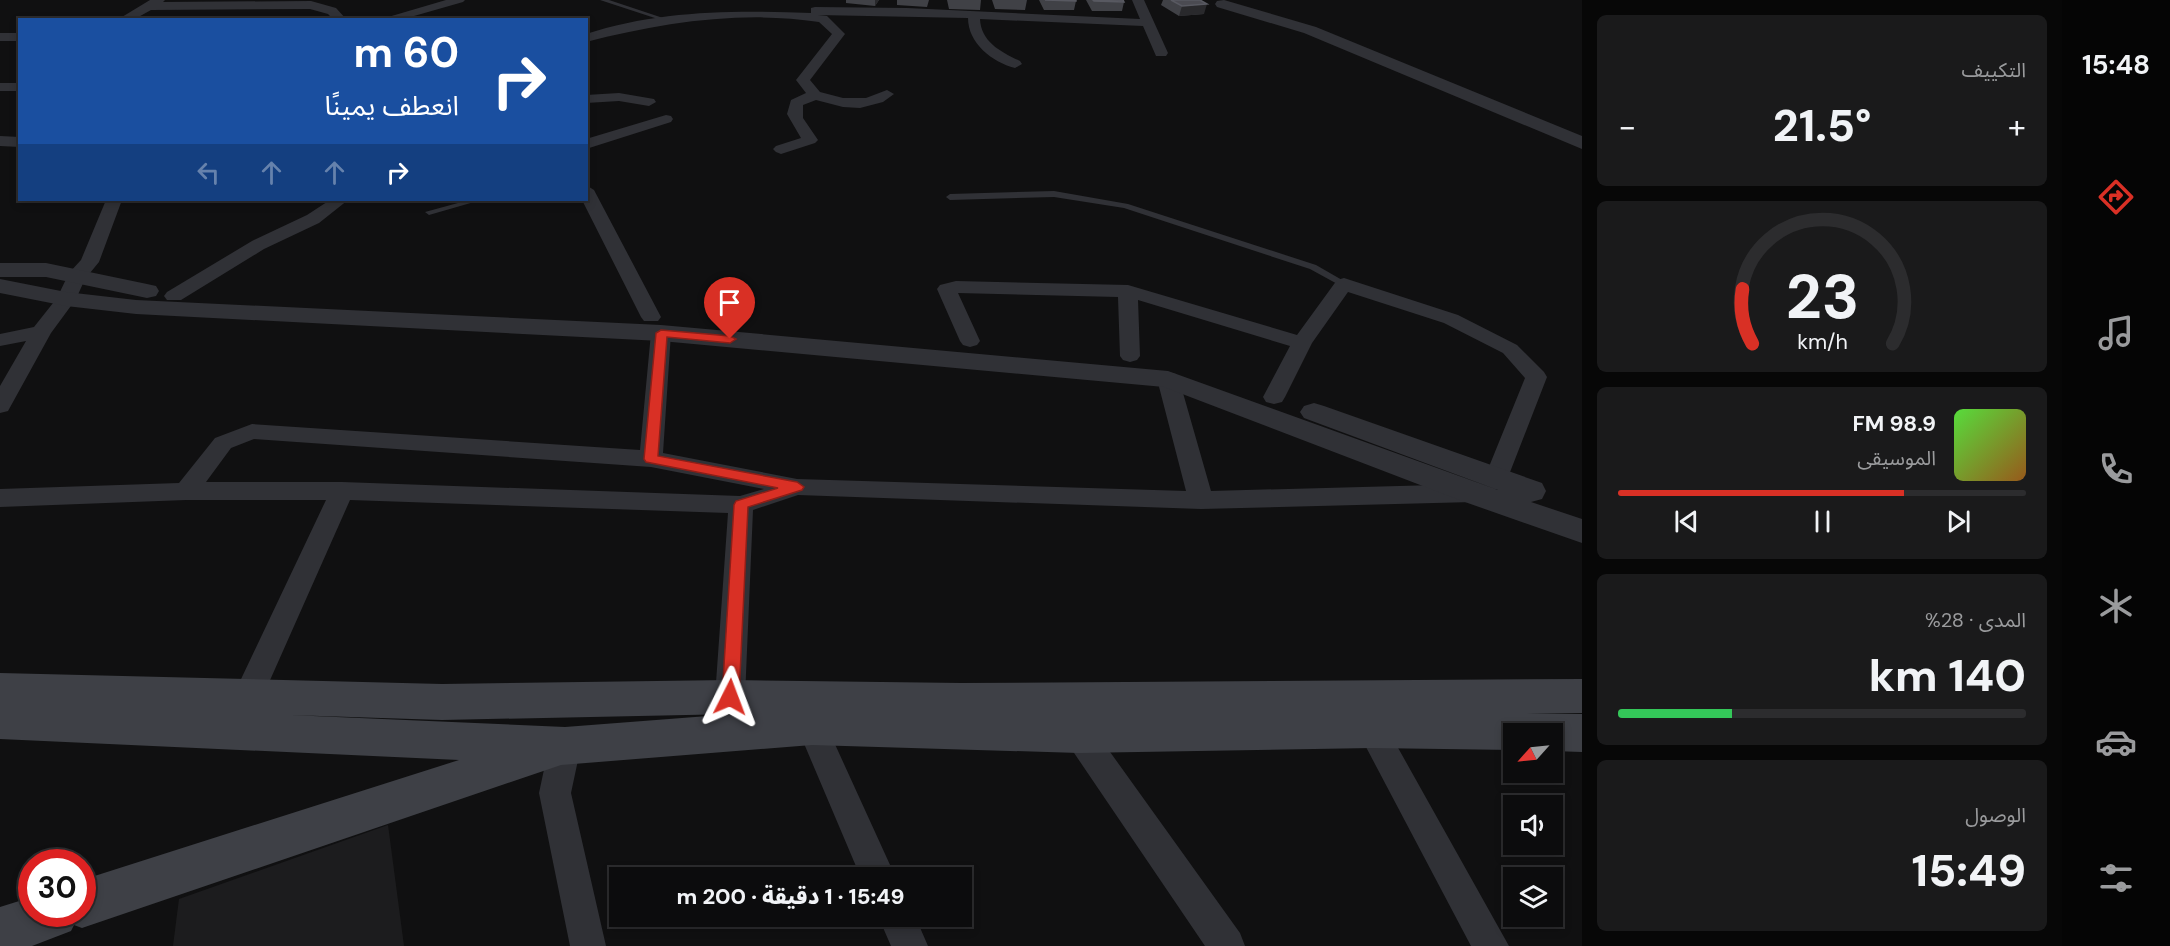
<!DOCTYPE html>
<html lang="ar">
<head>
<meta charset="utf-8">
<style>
	body { margin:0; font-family:"DM Sans","Noto Sans Arabic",sans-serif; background:#1a1a1b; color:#f1f3f6; direction:rtl; height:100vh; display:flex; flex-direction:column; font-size:22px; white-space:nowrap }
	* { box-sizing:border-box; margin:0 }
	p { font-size:20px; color:#9a9b9d }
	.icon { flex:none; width:33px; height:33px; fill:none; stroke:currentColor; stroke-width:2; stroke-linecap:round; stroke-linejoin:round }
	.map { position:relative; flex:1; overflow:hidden; direction:ltr }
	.sheet { display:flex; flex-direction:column; gap:15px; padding:15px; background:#070707; width:480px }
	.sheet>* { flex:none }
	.guide { position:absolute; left:18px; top:18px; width:570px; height:183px; border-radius:0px; box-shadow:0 3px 9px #0003,0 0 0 2px #2c2c2e; direction:rtl; background:#1a4fa0; color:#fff; overflow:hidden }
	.needle { width:39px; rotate:243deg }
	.fabs { position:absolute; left:1503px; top:723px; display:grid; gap:12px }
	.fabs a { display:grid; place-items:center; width:60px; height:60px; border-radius:0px; background:#0c0c0d; box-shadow:0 3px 9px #0003,0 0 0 2px #2c2c2e; font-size:30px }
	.speed { position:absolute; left:18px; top:849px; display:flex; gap:12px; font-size:30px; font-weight:700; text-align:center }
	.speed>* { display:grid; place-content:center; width:78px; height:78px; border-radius:50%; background:#0c0c0d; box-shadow:0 3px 9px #0003,0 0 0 2px #2c2c2e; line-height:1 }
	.speed .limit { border:9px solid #d22; background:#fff; color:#111 }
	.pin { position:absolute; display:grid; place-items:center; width:51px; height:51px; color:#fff; margin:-62px -26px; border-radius:50% 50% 50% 0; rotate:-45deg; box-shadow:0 0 6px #0007 }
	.pin .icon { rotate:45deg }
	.me { position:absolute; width:66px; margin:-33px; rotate:3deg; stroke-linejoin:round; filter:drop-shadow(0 0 4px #0008) }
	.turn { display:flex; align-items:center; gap:21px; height:126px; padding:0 30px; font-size:27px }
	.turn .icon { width:78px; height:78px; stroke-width:2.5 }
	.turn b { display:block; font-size:42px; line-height:51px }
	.lanes { display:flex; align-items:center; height:57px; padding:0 30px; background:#0003; justify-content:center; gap:30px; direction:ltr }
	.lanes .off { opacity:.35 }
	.big { font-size:45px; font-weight:800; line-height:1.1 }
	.sheet .card { flex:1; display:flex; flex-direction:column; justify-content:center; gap:9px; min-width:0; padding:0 21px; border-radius:9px; background:#1a1a1b }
	.sheet .dial { align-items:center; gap:0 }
	.dial svg { height:156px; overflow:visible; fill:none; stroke:#2c2c2e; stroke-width:7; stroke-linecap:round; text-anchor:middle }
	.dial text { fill:#f1f3f6; stroke:none }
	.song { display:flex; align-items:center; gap:18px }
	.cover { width:72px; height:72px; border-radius:9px; background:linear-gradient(135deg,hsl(110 70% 55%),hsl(30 70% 35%)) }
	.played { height:6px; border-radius:3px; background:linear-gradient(90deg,#d93025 70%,#2c2c2e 70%) }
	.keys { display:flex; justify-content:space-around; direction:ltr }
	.heat { display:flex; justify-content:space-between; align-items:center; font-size:33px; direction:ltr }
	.charge { height:9px; border-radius:4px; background:linear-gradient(90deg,#34c759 28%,#2c2c2e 0) }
	.trip { position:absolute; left:609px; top:867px; width:363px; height:60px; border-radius:0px; background:#0c0c0d; box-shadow:0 3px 9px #0003,0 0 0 2px #2c2c2e; font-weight:800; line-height:60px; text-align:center; direction:rtl }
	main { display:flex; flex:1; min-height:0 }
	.dock { display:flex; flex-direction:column; width:108px; justify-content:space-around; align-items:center; background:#050505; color:#9a9b9d }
	.dock .icon { width:42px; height:42px }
	.dock .on { color:#d93025 }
	.dock b { font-size:27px; color:#f1f3f6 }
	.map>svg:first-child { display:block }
	.built { fill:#1c1c1e }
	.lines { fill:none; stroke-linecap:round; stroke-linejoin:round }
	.service { fill:#303136; fill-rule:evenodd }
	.minor { fill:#303136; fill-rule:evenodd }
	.tertiary { fill:#303136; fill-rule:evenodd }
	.secondary { fill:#3e4046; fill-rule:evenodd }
	.wall { fill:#404146 }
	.shaded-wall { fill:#29292c }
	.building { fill:#4b4b52; stroke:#585961; stroke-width:1.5 }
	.route { fill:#d93025; stroke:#8d1f18; stroke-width:1.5 }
</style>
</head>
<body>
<main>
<nav class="dock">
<b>15:48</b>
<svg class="icon on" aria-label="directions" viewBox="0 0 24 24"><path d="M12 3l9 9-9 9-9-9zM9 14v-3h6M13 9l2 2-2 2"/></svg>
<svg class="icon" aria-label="music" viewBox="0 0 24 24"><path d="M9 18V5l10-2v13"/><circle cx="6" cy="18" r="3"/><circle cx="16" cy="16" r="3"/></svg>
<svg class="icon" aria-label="phone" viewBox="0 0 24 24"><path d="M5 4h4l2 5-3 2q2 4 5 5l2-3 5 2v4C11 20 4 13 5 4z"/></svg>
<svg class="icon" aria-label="climate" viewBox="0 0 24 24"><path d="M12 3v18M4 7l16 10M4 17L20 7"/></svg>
<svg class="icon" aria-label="car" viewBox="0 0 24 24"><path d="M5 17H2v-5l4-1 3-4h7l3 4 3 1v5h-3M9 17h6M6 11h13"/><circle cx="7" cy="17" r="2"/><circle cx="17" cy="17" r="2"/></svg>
<svg class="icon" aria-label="filters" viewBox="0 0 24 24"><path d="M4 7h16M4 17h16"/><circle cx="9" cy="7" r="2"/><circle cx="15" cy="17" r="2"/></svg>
</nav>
<section class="sheet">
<div class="card"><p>التكييف</p>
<div class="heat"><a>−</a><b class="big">21.5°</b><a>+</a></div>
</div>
<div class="card dial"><svg viewBox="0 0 100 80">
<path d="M14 69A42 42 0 1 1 86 69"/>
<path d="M14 69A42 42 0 0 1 9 41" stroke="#d93025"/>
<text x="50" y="56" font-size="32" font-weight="700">23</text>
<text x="50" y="72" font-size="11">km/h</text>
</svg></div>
<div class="card">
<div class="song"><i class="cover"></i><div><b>98.9 FM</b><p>الموسيقى</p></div></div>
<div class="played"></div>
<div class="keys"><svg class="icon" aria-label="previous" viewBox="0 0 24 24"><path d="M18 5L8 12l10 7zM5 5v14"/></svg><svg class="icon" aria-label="pause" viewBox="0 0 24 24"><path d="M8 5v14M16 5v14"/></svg><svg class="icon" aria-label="next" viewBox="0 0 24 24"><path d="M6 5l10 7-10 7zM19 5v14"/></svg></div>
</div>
<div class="card"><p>المدى · 28%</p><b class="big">140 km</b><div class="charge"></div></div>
<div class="card"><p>الوصول</p><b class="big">15:49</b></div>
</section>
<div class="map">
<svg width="1582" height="946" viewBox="0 0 1582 946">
	<rect width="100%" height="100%" fill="#101011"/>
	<path class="built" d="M 388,825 L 404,946 L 173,946 L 179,899 Z"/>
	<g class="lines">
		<path class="service" d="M 600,0 L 609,0 L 669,20 L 664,21 Z
			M 1054,191 L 1128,204 L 1316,265 L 1349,284 L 1344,287 L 1341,286 L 1310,269 L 1124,208 L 1054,197 L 950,200 L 946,197 L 950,194 Z
			M 469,200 L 481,200 L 429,215 L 425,212 Z"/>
		<path class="minor" d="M 150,0 L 165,0 L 163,2 L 311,1 L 336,8 L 347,20 L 334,20 L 328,14 L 310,9 L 151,10 L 133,20 L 117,20 Z
			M 446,0 L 465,0 L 463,2 L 400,20 L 378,20 Z
			M 1132,0 L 1144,0 L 1168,53 L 1166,56 L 1156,56 L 1143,26 L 980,19 C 981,42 1001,52 1020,61 L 1022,64 L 1015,68 C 992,62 968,43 968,18 L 818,15 L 827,16 L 845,34 L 810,80 L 820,92 L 843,98 L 866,98 L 887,90 L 894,94 L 883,102 L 860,108 L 843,107 L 816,100 L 803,105 L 803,118 L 818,140 L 815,143 L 781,154 L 776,152 L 773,149 L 776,146 L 801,138 L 787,114 L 791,100 L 806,93 L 796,80 L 832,34 L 819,22 C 742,10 661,23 586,42 L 586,34 C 658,10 737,10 811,13 L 811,8 L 815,7 L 907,8 L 1140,19 Z
			M 0,33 L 20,33 L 20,41 L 0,41 Z
			M 0,83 L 20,83 L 20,91 L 0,91 Z
			M 619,93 L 654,99 L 656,102 L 649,106 L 619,101 L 586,103 L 586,95 Z
			M 666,115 L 671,116 L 673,119 L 671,122 L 586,149 L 586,139 Z
			M 0,136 L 20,137 L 20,147 L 0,146 Z
			M 586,185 L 594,190 L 661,317 L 658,321 L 644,321 L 641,317 L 582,200 L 586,200 Z
			M 106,200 L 122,200 L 99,262 L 85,279 L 76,299 L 51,333 L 8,411 L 0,413 L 0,386 L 26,341 L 0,346 L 0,334 L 34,327 L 57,298 L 69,273 L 81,260 Z
			M 330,200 L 348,200 L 319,223 L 264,249 L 181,300 L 167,300 L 164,296 L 167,292 L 252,241 L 307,215 Z
			M 1344,278 L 1458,315 L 1517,345 L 1544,372 L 1547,377 L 1505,485 L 1496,487 L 1487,485 L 1484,479 L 1525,378 L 1503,353 L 1444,323 L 1348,292 L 1312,343 L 1285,397 L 1282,402 L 1274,404 L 1266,402 L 1263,397 L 1290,346 L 1138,300 L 1140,356 L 1137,360 L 1130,362 L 1123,360 L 1120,356 L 1118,297 L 958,293 L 980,341 L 977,345 L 970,347 L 963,345 L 960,341 L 937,289 L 940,285 L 956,281 L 1128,285 L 1297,335 L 1337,280 Z
			M 661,327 L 668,329 L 671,333 L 663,453 L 797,479 L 1186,491 L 1157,379 L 1160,374 L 1168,372 L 1176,374 L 1179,379 L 1211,491 L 1473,484 L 1482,487 L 1485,493 L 1482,499 L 1473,502 L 1201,509 L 798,495 L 753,510 L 745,697 L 741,706 L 730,710 L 719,706 L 715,697 L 728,513 L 350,500 L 259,705 L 248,709 L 237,705 L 233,696 L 326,500 L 186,500 L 0,507 L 0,489 L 179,483 L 215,438 L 252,424 L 640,450 L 651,333 L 654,329 ZM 254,439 L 651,467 L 764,489 L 740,496 L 342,482 L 206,482 L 231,448 Z
			M 812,714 L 823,718 L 896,878 L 861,878 L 797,727 L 801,718 Z
			M 1372,717 L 1383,721 L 1509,946 L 1471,946 L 1357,730 L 1361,721 Z
			M 1079,721 L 1090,724 L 1240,933 L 1245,946 L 1205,946 L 1068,744 L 1064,734 L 1068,724 Z
			M 565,732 L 576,736 L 581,746 L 571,793 L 606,946 L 570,946 L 539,793 L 549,746 L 554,736 Z
			M 878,916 L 915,916 L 928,946 L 891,946 Z"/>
		<path class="tertiary" d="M 1224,0 L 1316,27 L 1582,136 L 1582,149 L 1304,33 L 1217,7 L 1215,4 L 1217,1 Z
			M 0,263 L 46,263 L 147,284 L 156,286 L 159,291 L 156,296 L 147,298 L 46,277 L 0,277 Z
			M 0,279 L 66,292 L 136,300 L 661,325 L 1168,371 L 1498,490 L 1304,418 L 1300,412 L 1304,406 L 1314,403 L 1324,406 L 1542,483 L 1546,491 L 1542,499 L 1531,502 L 1582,519 L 1582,543 L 1462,501 L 1164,387 L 661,341 L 136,314 L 66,306 L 0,293 Z"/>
		<path class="secondary" d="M 0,673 L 442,684 L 730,680 L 961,683 L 1582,679 L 1582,713 L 1527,714 L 1582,714 L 1582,752 L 1552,751 L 1552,734 L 1514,734 L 1514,750 L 1372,748 L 1079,753 L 812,745 L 561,765 L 82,928 L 74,925 L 71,931 L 32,946 L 0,946 L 0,907 L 32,897 L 32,914 L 82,914 L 82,880 L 459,760 L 0,739 ZM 734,714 L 565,727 L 290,715 L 442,720 Z"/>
	</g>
	<path class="wall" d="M 846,0 L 879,0 L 875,6 L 846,3 Z
		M 897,0 L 929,0 L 927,7 L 897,5 Z
		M 947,0 L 981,0 L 980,10 L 949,9 Z
		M 992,0 L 1027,0 L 1025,10 L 995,9 Z
		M 1039,0 L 1076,0 L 1076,1 L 1074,10 L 1044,10 Z
		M 1086,0 L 1123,0 L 1124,2 L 1122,11 L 1092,11 Z
		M 1163,0 L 1200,0 L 1204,14 L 1179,16 L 1161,5 Z"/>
	<path class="shaded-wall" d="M 875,0 L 879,0 L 875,6 Z
		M 1207,4 L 1204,14 L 1179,16 L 1182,6 Z"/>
	<path class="building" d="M 1045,0 L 1076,0 L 1076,1 Z
		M 1093,0 L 1123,0 L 1124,2 L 1094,1 Z
		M 1171,0 L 1200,0 L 1207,4 L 1182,6 Z"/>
	<path class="route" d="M 661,330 L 730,336 L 736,339 L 730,343 L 667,337 L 658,456 L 797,482 L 804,487 L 802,490 L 748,507 L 739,697 L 736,702 L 730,704 L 725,702 L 722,697 L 734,505 L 736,501 L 778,488 L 646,462 L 644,459 L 656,333 Z"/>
</svg>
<div class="fabs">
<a><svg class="needle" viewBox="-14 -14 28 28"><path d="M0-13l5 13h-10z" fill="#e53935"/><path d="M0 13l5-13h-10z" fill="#9a9b9d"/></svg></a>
<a><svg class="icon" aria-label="sound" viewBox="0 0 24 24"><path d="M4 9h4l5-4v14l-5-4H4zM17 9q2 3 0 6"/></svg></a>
<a><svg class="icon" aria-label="layers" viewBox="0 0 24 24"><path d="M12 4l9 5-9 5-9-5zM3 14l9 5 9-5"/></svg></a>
</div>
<div class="speed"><div class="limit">30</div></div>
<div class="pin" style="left:730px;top:339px;background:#d93025"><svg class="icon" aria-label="arrive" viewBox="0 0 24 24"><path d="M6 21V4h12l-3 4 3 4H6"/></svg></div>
<svg class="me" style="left:730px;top:697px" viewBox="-20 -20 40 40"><path d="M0-17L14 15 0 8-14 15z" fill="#d93025" stroke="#fff" stroke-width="4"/></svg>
<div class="trip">15:49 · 1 دقيقة · 200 m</div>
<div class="guide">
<div class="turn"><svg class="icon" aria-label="right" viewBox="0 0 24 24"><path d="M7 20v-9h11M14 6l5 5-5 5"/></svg><div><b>60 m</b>انعطف يمينًا</div></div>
<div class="lanes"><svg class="icon off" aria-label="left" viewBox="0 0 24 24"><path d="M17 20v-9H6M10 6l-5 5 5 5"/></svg><svg class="icon off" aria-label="ahead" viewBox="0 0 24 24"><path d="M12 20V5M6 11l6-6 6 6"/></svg><svg class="icon off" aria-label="ahead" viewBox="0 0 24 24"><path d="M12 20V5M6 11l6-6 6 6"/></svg><svg class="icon" aria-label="right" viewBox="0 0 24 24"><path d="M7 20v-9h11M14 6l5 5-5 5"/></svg></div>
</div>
</div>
</main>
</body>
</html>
